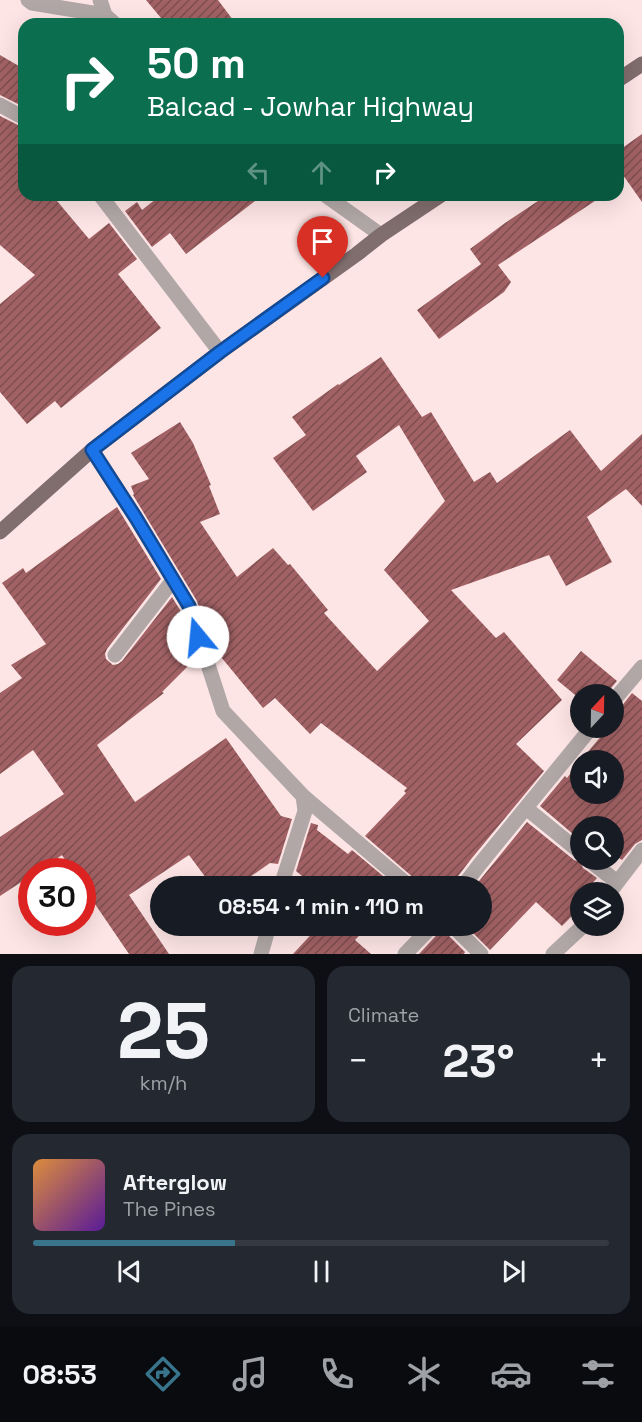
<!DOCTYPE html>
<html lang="en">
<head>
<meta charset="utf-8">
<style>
	body { margin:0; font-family:"Space Grotesk",sans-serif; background:#242831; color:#f1f3f6; height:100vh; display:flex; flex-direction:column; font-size:22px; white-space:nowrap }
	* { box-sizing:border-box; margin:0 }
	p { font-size:20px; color:#9ea1a6 }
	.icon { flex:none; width:33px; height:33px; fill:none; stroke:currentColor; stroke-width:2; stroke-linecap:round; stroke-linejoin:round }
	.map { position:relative; height:954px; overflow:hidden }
	.sheet { display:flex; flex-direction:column; gap:12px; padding:12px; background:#0d0f14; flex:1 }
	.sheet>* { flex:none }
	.top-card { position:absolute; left:18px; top:18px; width:606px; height:183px; border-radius:18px; box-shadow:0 6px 24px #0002; background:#0b6e4f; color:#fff; overflow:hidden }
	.needle { width:39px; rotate:22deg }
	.controls { position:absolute; left:570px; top:684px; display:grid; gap:12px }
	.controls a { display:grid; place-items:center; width:54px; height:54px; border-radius:50%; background:#171b24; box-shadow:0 6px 24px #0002; font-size:30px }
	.speed { position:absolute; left:18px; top:858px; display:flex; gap:12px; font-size:30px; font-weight:700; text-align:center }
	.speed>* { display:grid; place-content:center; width:78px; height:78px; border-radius:50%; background:#171b24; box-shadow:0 6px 24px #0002; line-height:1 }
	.speed .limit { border:9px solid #d22; background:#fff; color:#111 }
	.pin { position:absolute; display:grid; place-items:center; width:51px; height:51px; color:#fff; margin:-62px -26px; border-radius:50% 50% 50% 0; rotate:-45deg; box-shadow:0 0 6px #0007 }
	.pin .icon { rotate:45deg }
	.me { position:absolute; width:66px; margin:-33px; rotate:343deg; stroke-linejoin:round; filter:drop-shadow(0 0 4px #0008) }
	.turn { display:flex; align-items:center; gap:21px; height:126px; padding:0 30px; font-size:27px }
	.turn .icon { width:78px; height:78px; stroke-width:2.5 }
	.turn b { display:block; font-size:42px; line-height:51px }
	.lanes { display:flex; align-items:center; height:57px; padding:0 30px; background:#0003; justify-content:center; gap:30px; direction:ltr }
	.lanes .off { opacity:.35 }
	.big { font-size:45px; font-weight:600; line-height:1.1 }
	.sheet .card { flex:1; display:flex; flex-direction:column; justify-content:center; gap:9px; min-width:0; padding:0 21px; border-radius:18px; background:#242831 }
	.sheet .dial { align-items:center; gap:0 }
	.dial b { font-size:78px; line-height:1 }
	.song { display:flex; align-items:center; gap:18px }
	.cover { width:72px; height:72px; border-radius:9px; background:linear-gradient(135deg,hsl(30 70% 55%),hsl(270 70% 35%)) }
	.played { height:6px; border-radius:3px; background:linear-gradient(90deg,#38748c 35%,#363941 35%) }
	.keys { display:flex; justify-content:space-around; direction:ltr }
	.heat { display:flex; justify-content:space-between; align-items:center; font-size:33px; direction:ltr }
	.sheet .tiles { flex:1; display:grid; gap:12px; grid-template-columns:1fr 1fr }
	.card:last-child { grid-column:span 2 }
	.trip { position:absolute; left:150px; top:876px; width:342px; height:60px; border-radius:30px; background:#171b24; box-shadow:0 6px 24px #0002; font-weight:600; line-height:60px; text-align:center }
	.tabs { display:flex; height:96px; justify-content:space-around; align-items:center; background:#090b0e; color:#9ea1a6 }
	.tabs .icon { width:42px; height:42px }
	.tabs .selected { color:#38748c }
	.tabs b { font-size:27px; color:#f1f3f6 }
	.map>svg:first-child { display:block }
	.building { fill:url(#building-hatch) }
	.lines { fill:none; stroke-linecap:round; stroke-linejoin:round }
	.minor { stroke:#b1a7a7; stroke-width:15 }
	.major { stroke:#806d6e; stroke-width:15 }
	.route-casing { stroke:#114b97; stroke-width:15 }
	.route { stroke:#1a73e8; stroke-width:10 }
</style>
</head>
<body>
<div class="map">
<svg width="642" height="954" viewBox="0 0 642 954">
	<defs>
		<pattern id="building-hatch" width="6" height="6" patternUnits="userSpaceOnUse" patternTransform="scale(1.5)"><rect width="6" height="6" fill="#a26265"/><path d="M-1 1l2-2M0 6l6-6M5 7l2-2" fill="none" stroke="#7e4e50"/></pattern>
	</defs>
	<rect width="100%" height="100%" fill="#fee5e5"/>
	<path class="building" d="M 146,0 L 218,0 L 236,24 L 166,24 Z
		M 0,55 L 24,69 L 24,107 L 0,95 Z
		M 0,116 L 24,128 L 24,195 L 52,195 L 89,239 L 109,223 L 137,259 L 118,274 L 161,328 L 61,408 L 55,401 L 27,424 L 0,392 L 0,304 L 35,275 L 0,245 Z
		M 642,134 L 642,202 L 618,168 L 618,151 Z
		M 161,195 L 263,195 L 186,254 L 170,233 L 152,247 L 125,211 L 137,202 L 142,210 Z
		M 547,195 L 604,195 L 498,265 L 511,282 L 504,292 L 439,339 L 417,310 L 481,264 L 470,249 L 505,223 Z
		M 381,357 L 422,417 L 431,412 L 474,482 L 490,472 L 497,483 L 570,430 L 601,471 L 642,434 L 642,506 L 626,489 L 587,517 L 612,562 L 566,586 L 549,555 L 451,590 L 496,638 L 504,632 L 562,700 L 516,744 L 544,771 L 472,858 L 455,880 L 453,886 L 419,886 L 415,879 L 365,836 L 406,793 L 404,791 L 407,788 L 321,723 L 310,734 L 275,698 L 263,708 L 212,646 L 197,601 L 133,495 L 134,494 L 131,486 L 149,479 L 131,453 L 180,422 L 193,443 L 211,485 L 209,486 L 220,514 L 200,522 L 237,577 L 273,548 L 288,565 L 290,564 L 328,610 L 324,613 L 377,671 L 429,621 L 384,570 L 445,501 L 399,425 L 356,456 L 367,472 L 313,511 L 273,458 L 306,435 L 292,417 L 338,384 L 339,385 Z
		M 117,507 L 161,579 L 107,649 L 105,654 L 106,659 L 113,665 L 118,664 L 122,661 L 172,597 L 180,610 L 196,658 L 162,692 L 164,693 L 97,745 L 135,802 L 226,738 L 281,816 L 292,819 L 278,864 L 270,863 L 237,886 L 212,886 L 189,855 L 129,895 L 169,954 L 129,954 L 82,885 L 82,872 L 73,872 L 62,855 L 37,872 L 32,872 L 32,875 L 0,896 L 0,837 L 64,794 L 33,750 L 0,774 L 0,693 L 22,678 L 11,665 L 46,644 L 2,583 L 23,568 L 26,573 Z
		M 581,651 L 617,681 L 606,694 L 580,694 L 580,699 L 557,680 Z
		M 632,693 L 642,701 L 642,840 L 635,844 L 622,860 L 616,856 L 614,859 L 614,826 L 580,826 L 580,840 L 540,806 L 565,776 L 567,778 L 580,761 L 580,794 L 614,794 L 614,760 L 581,760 L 608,728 L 614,728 L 614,710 L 621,707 Z
		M 527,822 L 574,860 L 580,862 L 583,868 L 597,878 L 584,892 L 580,892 L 580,897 L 574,904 L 579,909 L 562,926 L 536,902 L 490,950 L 466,926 L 482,926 L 482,886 L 475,886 Z
		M 311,823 L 318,825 L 317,830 L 348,854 L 352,850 L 395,886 L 314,886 L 296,871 Z
		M 319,926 L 368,926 L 355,940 L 371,954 L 293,954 Z
		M 444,927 L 446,933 L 465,952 L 464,954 L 419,954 Z"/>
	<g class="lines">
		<path class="minor" d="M 28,0 L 32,3 L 105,15 L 115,24
			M 100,0 L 105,15
			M 0,105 L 24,118
			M 100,195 L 220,352
			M 325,195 L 381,235
			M 92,450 L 136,518 L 189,606 L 223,711 L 303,796 L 305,811 L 281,886
			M 115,655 L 173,580
			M 614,700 L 642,667
			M 303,796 L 409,886
			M 526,808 L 580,852
			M 589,860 L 617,882
			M 463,886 L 480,864 L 591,728
			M 610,892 L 642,850
			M 453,926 L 481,954
			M 261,954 L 269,926
			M 405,954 L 432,926
			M 553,954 L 583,926"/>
		<path class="major" d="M 618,80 L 642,64
			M 0,532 L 92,450 L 220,352 L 357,254 L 381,235 L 441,195"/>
	</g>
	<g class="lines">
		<g class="route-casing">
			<path id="route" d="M 198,637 L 189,606 L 136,518 L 92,450 L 220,352 L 323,278"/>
		</g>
		<use href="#route" class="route"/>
	</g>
</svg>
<div class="controls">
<a><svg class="needle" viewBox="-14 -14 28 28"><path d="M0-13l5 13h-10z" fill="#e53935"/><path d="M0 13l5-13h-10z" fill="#9ea1a6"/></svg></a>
<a><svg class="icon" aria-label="sound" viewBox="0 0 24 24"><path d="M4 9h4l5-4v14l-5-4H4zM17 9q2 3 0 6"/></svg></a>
<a><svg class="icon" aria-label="search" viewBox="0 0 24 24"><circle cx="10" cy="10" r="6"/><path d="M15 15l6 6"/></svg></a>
<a><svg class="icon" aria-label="layers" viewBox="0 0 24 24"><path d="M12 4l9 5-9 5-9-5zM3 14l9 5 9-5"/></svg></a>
</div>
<div class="speed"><div class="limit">30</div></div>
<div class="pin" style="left:323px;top:278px;background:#d93025"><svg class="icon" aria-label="arrive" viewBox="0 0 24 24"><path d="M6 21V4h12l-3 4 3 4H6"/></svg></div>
<svg class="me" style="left:198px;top:637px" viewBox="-20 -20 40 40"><circle r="19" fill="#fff"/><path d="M0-13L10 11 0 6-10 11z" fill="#1a73e8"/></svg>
<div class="trip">08:54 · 1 min · 110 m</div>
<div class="top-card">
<div class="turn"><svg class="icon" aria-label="right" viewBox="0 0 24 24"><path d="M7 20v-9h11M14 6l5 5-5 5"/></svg><div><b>50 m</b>Balcad - Jowhar Highway</div></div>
<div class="lanes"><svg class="icon off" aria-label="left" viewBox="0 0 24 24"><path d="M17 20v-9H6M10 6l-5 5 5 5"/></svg><svg class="icon off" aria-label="ahead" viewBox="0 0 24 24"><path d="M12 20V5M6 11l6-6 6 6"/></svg><svg class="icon" aria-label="right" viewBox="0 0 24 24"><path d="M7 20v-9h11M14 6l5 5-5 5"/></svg></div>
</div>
</div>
<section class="sheet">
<div class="tiles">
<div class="card dial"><b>25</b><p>km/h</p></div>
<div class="card"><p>Climate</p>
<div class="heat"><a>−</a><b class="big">23°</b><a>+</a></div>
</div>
<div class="card">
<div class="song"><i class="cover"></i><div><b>Afterglow</b><p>The Pines</p></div></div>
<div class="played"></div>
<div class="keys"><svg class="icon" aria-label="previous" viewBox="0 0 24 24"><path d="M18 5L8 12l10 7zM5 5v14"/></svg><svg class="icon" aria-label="pause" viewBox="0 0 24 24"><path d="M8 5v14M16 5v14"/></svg><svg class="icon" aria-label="next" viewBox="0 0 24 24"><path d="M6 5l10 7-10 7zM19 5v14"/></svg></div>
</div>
</div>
</section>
<nav class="tabs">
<b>08:53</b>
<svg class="icon selected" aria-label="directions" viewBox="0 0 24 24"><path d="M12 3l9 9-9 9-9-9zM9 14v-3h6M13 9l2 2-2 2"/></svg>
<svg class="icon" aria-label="music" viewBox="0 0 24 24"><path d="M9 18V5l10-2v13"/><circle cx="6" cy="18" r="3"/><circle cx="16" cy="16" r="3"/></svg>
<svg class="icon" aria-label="phone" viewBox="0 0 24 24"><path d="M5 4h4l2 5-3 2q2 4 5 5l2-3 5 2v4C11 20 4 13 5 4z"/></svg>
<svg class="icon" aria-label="climate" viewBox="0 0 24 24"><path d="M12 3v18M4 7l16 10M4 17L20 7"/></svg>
<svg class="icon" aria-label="car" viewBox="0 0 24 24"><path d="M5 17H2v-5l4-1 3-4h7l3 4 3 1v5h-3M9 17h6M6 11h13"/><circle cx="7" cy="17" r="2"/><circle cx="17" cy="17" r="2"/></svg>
<svg class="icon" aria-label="filters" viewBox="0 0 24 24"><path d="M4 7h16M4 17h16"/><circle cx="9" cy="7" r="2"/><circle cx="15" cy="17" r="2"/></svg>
</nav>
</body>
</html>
